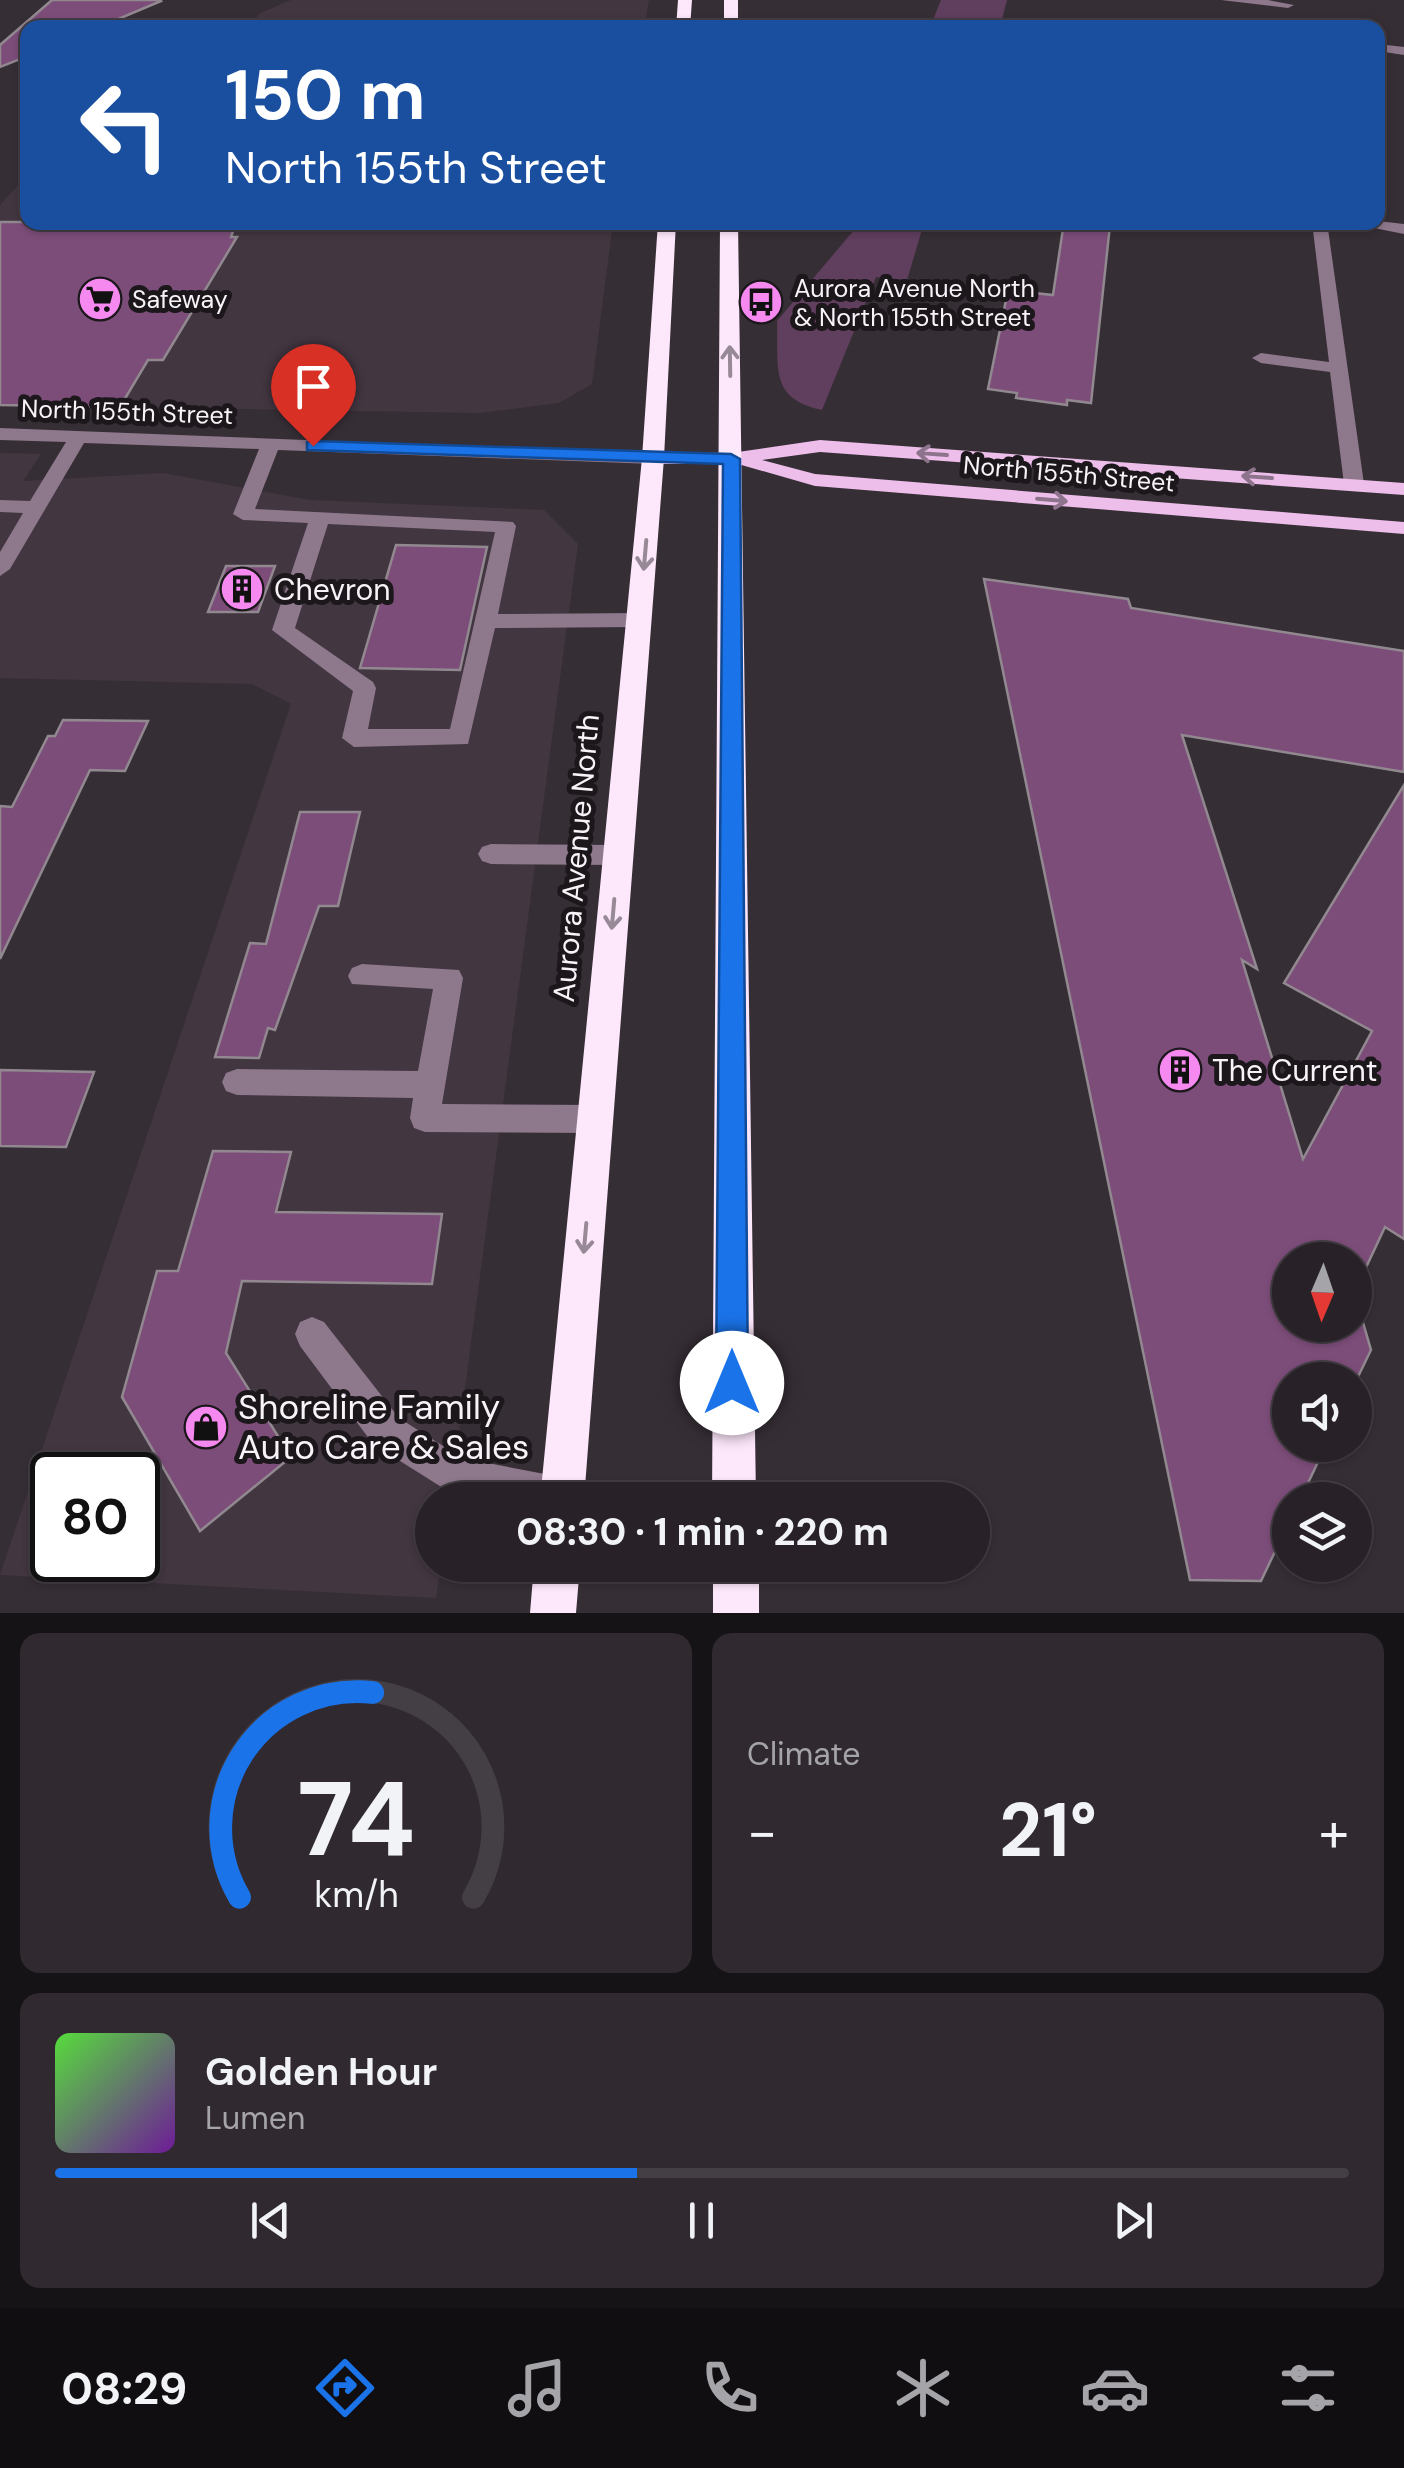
<!DOCTYPE html>
<html lang="en">
<head>
<meta charset="utf-8">
<style>
	body { margin:0; font-family:"DM Sans",sans-serif; background:#302a30; color:#f1f3f6; height:100vh; display:flex; flex-direction:column; font-size:38px; white-space:nowrap }
	* { box-sizing:border-box; margin:0 }
	p { font-size:32px; color:#a5a4a8 }
	.icon { flex:none; width:55px; height:55px; fill:none; stroke:currentColor; stroke-width:2; stroke-linecap:round; stroke-linejoin:round }
	.map { position:relative; height:1613px; overflow:hidden }
	.side { display:flex; flex-direction:column; gap:20px; padding:20px; background:#161316; flex:1 }
	.side>* { flex:none }
	.guide { position:absolute; left:20px; top:20px; width:1365px; height:210px; border-radius:20px; box-shadow:0 2px 8px #0004,0 0 0 2px #443f45; background:#1a4fa0; color:#fff; overflow:hidden }
	.needle { width:65px; rotate:182deg }
	.fabs { position:absolute; left:1272px; top:1242px; display:grid; gap:20px }
	.fabs a { display:grid; place-items:center; width:100px; height:100px; border-radius:50%; background:#282228; box-shadow:0 2px 8px #0004,0 0 0 2px #443f45; font-size:50px }
	.speed { position:absolute; left:30px; top:1452px; display:flex; gap:20px; font-size:50px; font-weight:700; text-align:center }
	.speed>* { display:grid; place-content:center; width:130px; height:130px; border-radius:50%; background:#282228; box-shadow:0 2px 8px #0004,0 0 0 2px #443f45; line-height:1 }
	.speed .limit { border:5px solid #111; border-radius:15px; background:#fff; color:#111 }
	.pin { position:absolute; display:grid; place-items:center; width:85px; height:85px; color:#fff; margin:-102px -42px; border-radius:50% 50% 50% 0; rotate:-45deg; box-shadow:0 0 10px #0007 }
	.pin .icon { rotate:45deg }
	.me { position:absolute; width:110px; margin:-55px; rotate:0deg; stroke-linejoin:round; filter:drop-shadow(0 0 8px #0008) }
	.turn { display:flex; align-items:center; gap:35px; height:210px; padding:0 40px; font-size:45px }
	.turn .icon { width:130px; height:130px; stroke-width:2.5 }
	.turn b { display:block; font-size:70px; line-height:85px }
	.big { font-size:75px; font-weight:700; line-height:1.1 }
	.side .tile { flex:1; display:flex; flex-direction:column; justify-content:center; gap:15px; min-width:0; padding:0 35px; border-radius:20px; background:#302a30 }
	.side .dial { align-items:center; gap:0 }
	.dial svg { height:260px; overflow:visible; fill:none; stroke:#443f45; stroke-width:7; stroke-linecap:round; text-anchor:middle }
	.dial text { fill:#f1f3f6; stroke:none }
	.song { display:flex; align-items:center; gap:30px }
	.cover { width:120px; height:120px; border-radius:15px; background:linear-gradient(135deg,hsl(110 70% 55%),hsl(280 70% 35%)) }
	.played { height:10px; border-radius:5px; background:linear-gradient(90deg,#1a73e8 45%,#443f45 45%) }
	.keys { display:flex; justify-content:space-around; direction:ltr }
	.heat { display:flex; justify-content:space-between; align-items:center; font-size:55px; direction:ltr }
	.side .tiles { flex:1; display:grid; gap:20px; grid-template-columns:1fr 1fr }
	.tile:last-child { grid-column:span 2 }
	.trip { position:absolute; left:415px; top:1482px; width:575px; height:100px; border-radius:50px; background:#282228; box-shadow:0 2px 8px #0004,0 0 0 2px #443f45; font-weight:700; line-height:100px; text-align:center }
	.tab-bar { display:flex; height:160px; justify-content:space-around; align-items:center; background:#100e10; color:#a5a4a8 }
	.tab-bar .icon { width:70px; height:70px }
	.tab-bar .on { color:#1a73e8 }
	.tab-bar b { font-size:45px; color:#f1f3f6 }
	.map>svg:first-child { display:block }
	.built { fill:#423641; fill-rule:evenodd }
	.green { fill:#603e5e }
	.building { fill:#7c4d79; stroke:#918890; stroke-width:2.5 }
	.lines { fill:none; stroke-linecap:round; stroke-linejoin:round }
	.minor { fill:#8e788c; fill-rule:evenodd }
	.major { fill:#ecbee9; fill-rule:evenodd }
	.highway { fill:#fde7fb; fill-rule:evenodd }
	.oneway { stroke:#978996 }
	.oneway2 { stroke:#8e738c }
	.route { fill:#1a73e8; stroke:#114b97; stroke-width:2.5 }
	.labels { text-anchor:middle; dominant-baseline:central; stroke-width:10; stroke-linejoin:round; paint-order:stroke }
	.far-poi-label { font-size:25px; fill:#f8f3f8; stroke:#1b171b; text-anchor:start }
	.far-street-label { font-size:25px; fill:#f8f3f8; stroke:#1b171b }
	.poi-label { font-size:30px; fill:#f8f3f8; stroke:#1b171b; text-anchor:start }
	.street-label { font-size:30px; fill:#f8f3f8; stroke:#1b171b }
	.near-poi-label { font-size:35px; fill:#f8f3f8; stroke:#1b171b; text-anchor:start }
</style>
</head>
<body>
<div class="map">
<svg width="1404" height="1613" viewBox="0 0 1404 1613">
	<rect width="100%" height="100%" fill="#362e35"/>
	<path class="built" d="M 291,0 L 649,0 L 644,27 L 248,27 L 260,13 Z
		M 27,175 L 28,222 L 613,223 L 592,384 L 559,403 L 479,413 L 0,405 L 0,205 Z
		M 0,453 L 41,454 L 23,481 L 163,473 L 310,500 L 544,510 L 578,544 L 450,1500 L 432,1500 L 432,1565 L 441,1565 L 436,1598 L 0,1575 L 291,704 L 252,684 L 0,678 ZM 52,1475 L 138,1475 L 138,1560 L 52,1560 Z"/>
	<path class="green" d="M 941,0 L 1007,0 L 1000,27 L 930,27 Z
		M 860,223 L 924,223 L 907,280 L 876,277 L 822,410 C 768,399 779,366 777,321 Z"/>
	<path class="building" d="M 52,0 L 160,0 L 161,1 L 97,28 L 28,28 L 28,56 L 0,67 L 0,45 Z
		M 0,222 L 236,222 L 231,237 L 237,237 L 163,360 L 148,360 L 120,407 L 0,405 Z
		M 1064,222 L 1110,225 L 1091,403 L 1067,400 L 1067,405 L 1016,398 L 1017,393 L 988,389 L 1008,290 L 1053,295 Z
		M 396,545 L 487,547 L 460,670 L 360,668 Z
		M 226,566 L 275,566 L 258,612 L 208,612 Z
		M 984,579 L 1128,599 L 1131,608 L 1404,651 L 1404,772 L 1182,735 L 1257,969 L 1242,960 L 1303,1159 L 1372,1031 L 1284,983 L 1404,785 L 1404,1239 L 1385,1227 L 1355,1291 L 1355,1260 L 1290,1260 L 1290,1325 L 1355,1325 L 1355,1295 L 1371,1350 L 1355,1383 L 1290,1380 L 1290,1445 L 1326,1445 L 1300,1500 L 1290,1500 L 1290,1520 L 1261,1581 L 1190,1580 Z
		M 63,720 L 148,721 L 125,771 L 90,770 L 0,959 L 0,806 L 12,807 L 48,736 L 55,736 Z
		M 300,812 L 360,812 L 338,906 L 319,906 L 275,1030 L 268,1028 L 259,1058 L 215,1057 L 250,943 L 266,944 Z
		M 0,1070 L 94,1072 L 66,1147 L 0,1146 Z
		M 213,1151 L 291,1152 L 276,1212 L 442,1214 L 432,1284 L 242,1281 L 226,1353 L 291,1457 L 200,1531 L 122,1397 L 157,1271 L 178,1271 Z"/>
	<g class="lines">
		<path class="minor" d="M 1221,0 L 1268,0 L 1294,5 L 1288,8 Z
			M 1378,44 L 1404,47 L 1404,55 L 1378,51 Z
			M 1378,221 L 1404,224 L 1404,234 L 1344,222 Z
			M 1312,222 L 1327,222 L 1364,484 L 1354,490 L 1344,484 L 1330,372 L 1261,363 L 1252,358 L 1261,353 L 1329,362 Z
			M 0,428 L 660,454 L 663,458 L 653,464 L 278,450 L 255,509 L 513,522 L 516,526 L 498,614 L 639,613 L 650,620 L 639,627 L 495,628 L 468,744 L 354,747 L 342,738 L 353,691 L 272,630 L 308,523 L 243,520 L 233,514 L 259,449 L 84,443 L 10,569 L 0,576 L 0,552 L 23,513 L 0,512 L 0,500 L 30,501 L 66,442 L 0,440 ZM 328,524 L 495,532 L 450,729 L 368,729 L 376,688 L 373,682 L 295,628 Z
			M 491,844 L 618,845 L 627,848 L 631,855 L 627,862 L 618,865 L 491,864 L 482,861 L 478,854 L 482,847 Z
			M 362,964 L 459,970 L 463,978 L 442,1104 L 595,1105 L 606,1109 L 610,1119 L 606,1129 L 595,1133 L 425,1132 L 414,1128 L 410,1118 L 413,1098 L 237,1095 L 226,1091 L 222,1082 L 226,1073 L 237,1069 L 418,1071 L 433,989 L 352,984 L 348,976 L 352,968 Z
			M 312,1317 L 324,1322 L 399,1418 L 462,1458 L 576,1480 L 581,1493 L 578,1500 L 496,1500 L 443,1488 L 373,1444 L 300,1346 L 295,1334 L 300,1322 Z"/>
		<path class="major" d="M 820,440 L 1404,483 L 1404,495 L 820,452 L 762,460 L 815,474 L 1404,522 L 1404,534 L 815,486 L 738,464 L 653,464 L 643,458 L 653,452 L 731,453 Z"/>
		<path class="highway" d="M 678,0 L 692,0 L 690,28 L 676,28 Z
			M 724,0 L 738,0 L 738,28 L 724,28 Z
			M 658,222 L 676,222 L 664,458 L 584,1500 L 540,1500 L 642,458 Z
			M 720,222 L 738,222 L 756,1500 L 712,1500 Z
			M 534,1565 L 580,1565 L 576,1613 L 530,1613 Z
			M 713,1565 L 759,1565 L 759,1613 L 713,1613 Z"/>
	</g>
	<defs><path id="oneway-shaft" d="M-6 0H5M1.5-3L5.5 0L1.5 3" fill="none" stroke-width="1.6" stroke-linecap="round" stroke-linejoin="round" transform="scale(2.5)"/></defs>
	<g class="oneway">
		<use href="#oneway-shaft" transform="translate(730 361) rotate(-91)"/>
		<use href="#oneway-shaft" transform="translate(645 555) rotate(95)"/>
		<use href="#oneway-shaft" transform="translate(613 914) rotate(95)"/>
		<use href="#oneway-shaft" transform="translate(585 1238) rotate(95)"/>
	</g>
	<g class="oneway2">
		<use href="#oneway-shaft" transform="translate(932 454) rotate(-176)"/>
		<use href="#oneway-shaft" transform="translate(1257 477) rotate(-176)"/>
		<use href="#oneway-shaft" transform="translate(1052 500) rotate(5)"/>
	</g>
	<path class="route" d="M 313,441 L 731,454 L 740,459 L 748,1383 L 743,1394 L 732,1399 L 721,1394 L 716,1383 L 723,464 L 307,450 L 307,442 Z"/>
	<defs>
		<g id="supermarket-disc" transform="scale(2.25)"><circle r="9.5" fill="#f589ef" stroke="#1b171b"/><path d="M-6-5.5h2.5l.6 2H6L4.5 2H-2.5L-4.4-4H-6ZM-1.5 3.2a1.3 1.3 0 1 0 .1 0ZM3 3.2a1.3 1.3 0 1 0 .1 0Z" fill="#111"/></g>
		<g id="bus-disc" transform="scale(2.25)"><circle r="9.5" fill="#f589ef" stroke="#1b171b"/><path d="M-5-6H5V4H4V6H2V4H-2V6H-4V4H-5ZM-3.5-4V0h7V-4ZM-3.5 1.2v1.5H-2V1.2ZM2 1.2v1.5H3.5V1.2Z" fill="#111"/></g>
		<g id="building-disc" transform="scale(2.25)"><circle r="9.5" fill="#f589ef" stroke="#1b171b"/><path d="M-4-6H4V6H1V3H-1V6H-4ZM-2.5-4.3h1.7v1.8h-1.7ZM.8-4.3h1.7v1.8H.8ZM-2.5-1h1.7V.8h-1.7ZM.8-1h1.7V.8H.8Z" fill="#111"/></g>
		<g id="shop-disc" transform="scale(2.25)"><circle r="9.5" fill="#f589ef" stroke="#1b171b"/><path d="M-5-2.5h2.3a2.7 3.5 0 0 1 5.4 0H5L5.5 6h-11ZM-1.5-2.5h3a1.5 2.3 0 0 0-3 0Z" fill="#111"/></g>
	</defs>
	<g fill-rule="evenodd">
		<use href="#supermarket-disc" x="100" y="299"/>
		<use href="#bus-disc" x="761" y="302"/>
		<use href="#building-disc" x="242" y="589"/>
		<use href="#building-disc" x="1180" y="1070"/>
		<use href="#shop-disc" x="206" y="1427"/>
	</g>
	<g class="labels">
		<g class="far-poi-label">
			<text x="794" y="288">Aurora Avenue North<tspan x="794" dy="29">&amp; North 155th Street</tspan></text>
			<text x="132" y="299">Safeway</text>
		</g>
		<g class="far-street-label">
			<text transform="translate(127 412) rotate(2)">North 155th Street</text>
			<text transform="translate(1069 474) rotate(5)">North 155th Street</text>
		</g>
		<g class="poi-label">
			<text x="274" y="589">Chevron</text>
			<text x="1212" y="1070">The Current</text>
		</g>
		<g class="street-label">
			<text transform="translate(576 858) rotate(-85)">Aurora Avenue North</text>
		</g>
		<g class="near-poi-label">
			<text x="238" y="1407">Shoreline Family<tspan x="238" dy="40">Auto Care &amp; Sales</tspan></text>
		</g>
	</g>
</svg>
<div class="fabs">
<a><svg class="needle" viewBox="-14 -14 28 28"><path d="M0-13l5 13h-10z" fill="#e53935"/><path d="M0 13l5-13h-10z" fill="#a5a4a8"/></svg></a>
<a><svg class="icon" aria-label="sound" viewBox="0 0 24 24"><path d="M4 9h4l5-4v14l-5-4H4zM17 9q2 3 0 6"/></svg></a>
<a><svg class="icon" aria-label="layers" viewBox="0 0 24 24"><path d="M12 4l9 5-9 5-9-5zM3 14l9 5 9-5"/></svg></a>
</div>
<div class="speed"><div class="limit">80</div></div>
<div class="pin" style="left:313px;top:446px;background:#d93025"><svg class="icon" aria-label="arrive" viewBox="0 0 24 24"><path d="M6 21V4h12l-3 4 3 4H6"/></svg></div>
<svg class="me" style="left:732px;top:1383px" viewBox="-20 -20 40 40"><circle r="19" fill="#fff"/><path d="M0-13L10 11 0 6-10 11z" fill="#1a73e8"/></svg>
<div class="trip">08:30 · 1 min · 220 m</div>
<div class="guide">
<div class="turn"><svg class="icon" aria-label="left" viewBox="0 0 24 24"><path d="M17 20v-9H6M10 6l-5 5 5 5"/></svg><div><b>150 m</b>North 155th Street</div></div>
</div>
</div>
<section class="side">
<div class="tiles">
<div class="tile dial"><svg viewBox="0 0 100 80">
<path d="M14 69A42 42 0 1 1 86 69"/>
<path d="M14 69A42 42 0 0 1 55 6" stroke="#1a73e8"/>
<text x="50" y="56" font-size="32" font-weight="700">74</text>
<text x="50" y="72" font-size="11">km/h</text>
</svg></div>
<div class="tile"><p>Climate</p>
<div class="heat"><a>−</a><b class="big">21°</b><a>+</a></div>
</div>
<div class="tile">
<div class="song"><i class="cover"></i><div><b>Golden Hour</b><p>Lumen</p></div></div>
<div class="played"></div>
<div class="keys"><svg class="icon" aria-label="previous" viewBox="0 0 24 24"><path d="M18 5L8 12l10 7zM5 5v14"/></svg><svg class="icon" aria-label="pause" viewBox="0 0 24 24"><path d="M8 5v14M16 5v14"/></svg><svg class="icon" aria-label="next" viewBox="0 0 24 24"><path d="M6 5l10 7-10 7zM19 5v14"/></svg></div>
</div>
</div>
</section>
<nav class="tab-bar">
<b>08:29</b>
<svg class="icon on" aria-label="directions" viewBox="0 0 24 24"><path d="M12 3l9 9-9 9-9-9zM9 14v-3h6M13 9l2 2-2 2"/></svg>
<svg class="icon" aria-label="music" viewBox="0 0 24 24"><path d="M9 18V5l10-2v13"/><circle cx="6" cy="18" r="3"/><circle cx="16" cy="16" r="3"/></svg>
<svg class="icon" aria-label="phone" viewBox="0 0 24 24"><path d="M5 4h4l2 5-3 2q2 4 5 5l2-3 5 2v4C11 20 4 13 5 4z"/></svg>
<svg class="icon" aria-label="climate" viewBox="0 0 24 24"><path d="M12 3v18M4 7l16 10M4 17L20 7"/></svg>
<svg class="icon" aria-label="car" viewBox="0 0 24 24"><path d="M5 17H2v-5l4-1 3-4h7l3 4 3 1v5h-3M9 17h6M6 11h13"/><circle cx="7" cy="17" r="2"/><circle cx="17" cy="17" r="2"/></svg>
<svg class="icon" aria-label="filters" viewBox="0 0 24 24"><path d="M4 7h16M4 17h16"/><circle cx="9" cy="7" r="2"/><circle cx="15" cy="17" r="2"/></svg>
</nav>
</body>
</html>
